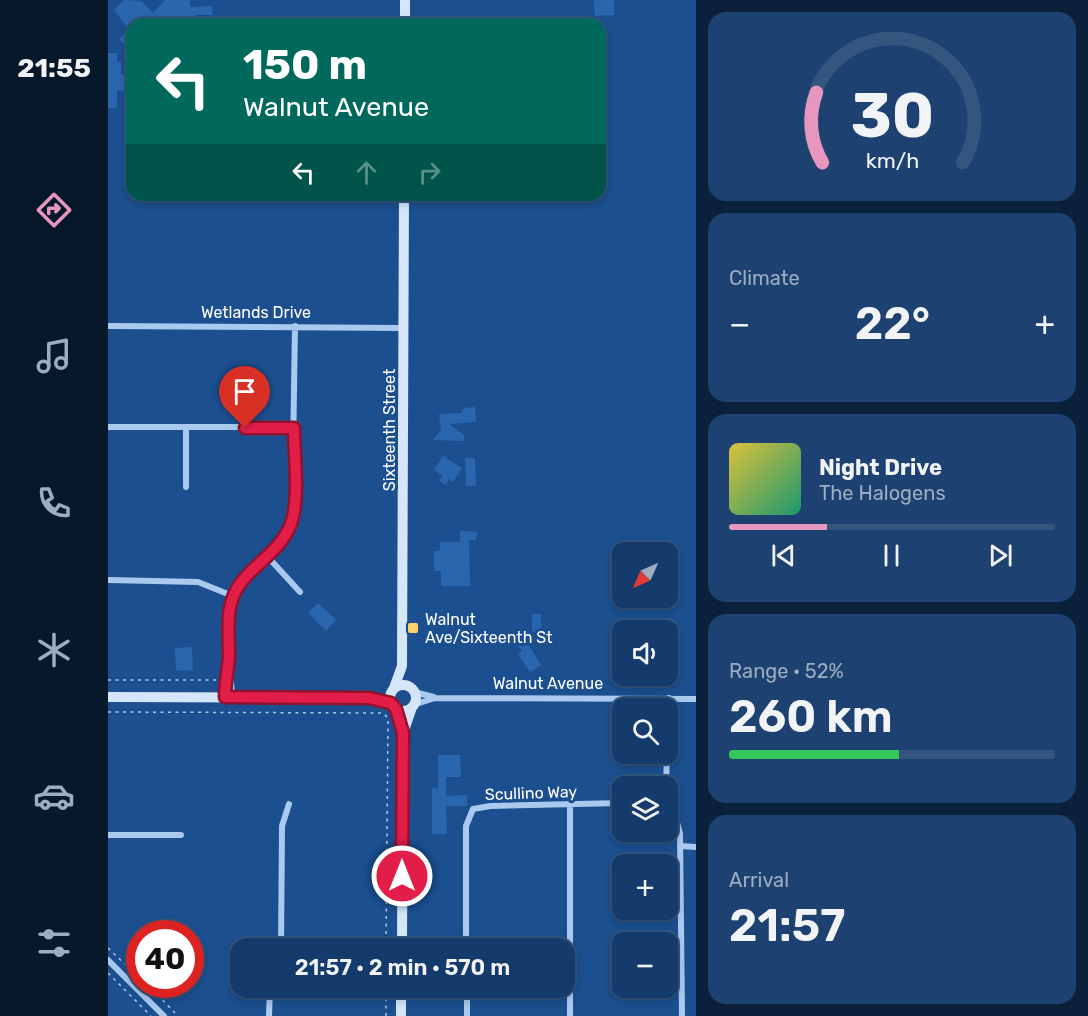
<!DOCTYPE html>
<html lang="en">
<head>
<meta charset="utf-8">
<style>
	body { margin:0; font-family:Rubik,sans-serif; background:#1d4271; color:#f1f3f6; height:100vh; display:flex; flex-direction:column; font-size:22px; white-space:nowrap }
	* { box-sizing:border-box; margin:0 }
	p { font-size:20px; color:#9dadc1 }
	.icon { flex:none; width:33px; height:33px; fill:none; stroke:currentColor; stroke-width:2; stroke-linecap:round; stroke-linejoin:round }
	.map { position:relative; flex:1; overflow:hidden }
	.sheet { display:flex; flex-direction:column; gap:12px; padding:12px; background:#0b203b; width:392px }
	.sheet>* { flex:none }
	.guide { position:absolute; left:18px; top:18px; width:480px; height:183px; border-radius:18px; box-shadow:0 3px 9px #0003,0 0 0 2px #33557e; background:#00695c; color:#fff; overflow:hidden }
	.needle { width:39px; rotate:225deg }
	.tools { position:absolute; left:504px; top:542px; display:grid; gap:12px }
	.tools a { display:grid; place-items:center; width:66px; height:66px; border-radius:12px; background:#143b6b; box-shadow:0 3px 9px #0003,0 0 0 2px #33557e; font-size:30px }
	.speed { position:absolute; left:18px; top:920px; display:flex; gap:12px; font-size:30px; font-weight:700; text-align:center }
	.speed>* { display:grid; place-content:center; width:78px; height:78px; border-radius:50%; background:#143b6b; box-shadow:0 3px 9px #0003,0 0 0 2px #33557e; line-height:1 }
	.speed .limit { border:9px solid #d22; background:#fff; color:#111 }
	.pin { position:absolute; display:grid; place-items:center; width:51px; height:51px; color:#fff; margin:-62px -26px; border-radius:50% 50% 50% 0; rotate:-45deg; box-shadow:0 0 6px #0007 }
	.pin .icon { rotate:45deg }
	.me { position:absolute; width:66px; margin:-33px; rotate:0deg; stroke-linejoin:round; filter:drop-shadow(0 0 4px #0008) }
	.turn { display:flex; align-items:center; gap:21px; height:126px; padding:0 18px; font-size:27px }
	.turn .icon { width:78px; height:78px; stroke-width:2.5 }
	.turn b { display:block; font-size:42px; line-height:51px }
	.lanes { display:flex; align-items:center; height:57px; padding:0 18px; background:#0003; justify-content:center; gap:30px; direction:ltr }
	.lanes .off { opacity:.35 }
	.big { font-size:45px; font-weight:600; line-height:1.1 }
	.sheet .tile { flex:1; display:flex; flex-direction:column; justify-content:center; gap:9px; min-width:0; padding:0 21px; border-radius:18px; background:#1d4271 }
	.sheet .dial { align-items:center; gap:0 }
	.dial svg { height:156px; overflow:visible; fill:none; stroke:#33557e; stroke-width:7; stroke-linecap:round; text-anchor:middle }
	.dial text { fill:#f1f3f6; stroke:none }
	.song { display:flex; align-items:center; gap:18px }
	.cover { width:72px; height:72px; border-radius:9px; background:linear-gradient(135deg,hsl(50 70% 55%),hsl(160 70% 35%)) }
	.played { height:6px; border-radius:3px; background:linear-gradient(90deg,#e797bd 30%,#33557e 30%) }
	.keys { display:flex; justify-content:space-around; direction:ltr }
	.heat { display:flex; justify-content:space-between; align-items:center; font-size:33px; direction:ltr }
	.charge { height:9px; border-radius:4px; background:linear-gradient(90deg,#34c759 52%,#33557e 0) }
	.trip { position:absolute; left:122px; top:938px; width:345px; height:60px; border-radius:18px; background:#143b6b; box-shadow:0 3px 9px #0003,0 0 0 2px #33557e; font-weight:600; line-height:60px; text-align:center }
	main { display:flex; flex:1; min-height:0 }
	.tab-bar { display:flex; flex-direction:column; width:108px; justify-content:space-around; align-items:center; background:#08182b; color:#9dadc1 }
	.tab-bar .icon { width:42px; height:42px }
	.tab-bar .on { color:#e797bd }
	.tab-bar b { font-size:27px; color:#f1f3f6 }
	.map>svg:first-child { display:block }
	.building { fill:#2a66ad }
	.lines { fill:none; stroke-linecap:round; stroke-linejoin:round }
	.path { stroke:#a9c9ee; stroke-width:1.5; stroke-dasharray:3 4.5; stroke-linecap:butt }
	.street { stroke:#a9c9ee; stroke-width:6 }
	.secondary { stroke:#d6e6fa; stroke-width:10 }
	.route-casing { stroke:#92132f; stroke-width:15 }
	.route { stroke:#e11d48; stroke-width:10 }
	.poi-dot { fill:#ffd166; stroke:#1b4f8f; stroke-width:2 }
	.labels { text-anchor:middle; dominant-baseline:central; stroke-width:6; stroke-linejoin:round; paint-order:stroke }
	.street-label { font-size:16px; fill:#fff; stroke:#1b4f8f }
	.poi-label { font-size:16px; fill:#fff; stroke:#1b4f8f; text-anchor:start }
</style>
</head>
<body>
<main>
<nav class="tab-bar">
<b>21:55</b>
<svg class="icon on" aria-label="directions" viewBox="0 0 24 24"><path d="M12 3l9 9-9 9-9-9zM9 14v-3h6M13 9l2 2-2 2"/></svg>
<svg class="icon" aria-label="music" viewBox="0 0 24 24"><path d="M9 18V5l10-2v13"/><circle cx="6" cy="18" r="3"/><circle cx="16" cy="16" r="3"/></svg>
<svg class="icon" aria-label="phone" viewBox="0 0 24 24"><path d="M5 4h4l2 5-3 2q2 4 5 5l2-3 5 2v4C11 20 4 13 5 4z"/></svg>
<svg class="icon" aria-label="climate" viewBox="0 0 24 24"><path d="M12 3v18M4 7l16 10M4 17L20 7"/></svg>
<svg class="icon" aria-label="car" viewBox="0 0 24 24"><path d="M5 17H2v-5l4-1 3-4h7l3 4 3 1v5h-3M9 17h6M6 11h13"/><circle cx="7" cy="17" r="2"/><circle cx="17" cy="17" r="2"/></svg>
<svg class="icon" aria-label="filters" viewBox="0 0 24 24"><path d="M4 7h16M4 17h16"/><circle cx="9" cy="7" r="2"/><circle cx="15" cy="17" r="2"/></svg>
</nav>
<div class="map">
<svg width="589" height="1016" viewBox="0 0 589 1016">
	<rect width="100%" height="100%" fill="#1b4f8f"/>
	<path class="building" d="M 16,0 L 33,1 L 45,13 L 57,0 L 82,0 L 82,7 L 104,6 L 105,15 L 87,15 L 87,24 L 24,24 L 24,42 L 19,47 L 11,39 L 21,30 L 6,10 Z
		M 486,0 L 506,0 L 506,15 L 487,16 Z
		M 0,53 L 9,53 L 9,62 L 13,62 L 13,75 L 16,75 L 16,91 L 9,90 L 9,108 L 0,108 Z
		M 367,407 L 368,422 L 341,424 L 356,435 L 356,441 L 325,440 L 333,430 L 331,414 L 353,413 L 356,408 Z
		M 335,456 L 354,468 L 345,482 L 341,479 L 338,485 L 331,481 L 335,476 L 326,470 Z
		M 357,458 L 367,458 L 368,486 L 358,486 Z
		M 352,531 L 369,532 L 368,540 L 361,540 L 362,586 L 333,586 L 333,571 L 326,571 L 326,551 L 332,551 L 332,542 L 352,542 Z
		M 210,603 L 228,620 L 218,631 L 200,613 Z
		M 424,614 L 433,614 L 433,632 L 424,632 Z
		M 415,636 L 433,665 L 422,672 L 410,654 L 414,651 L 407,641 Z
		M 84,647 L 85,670 L 68,671 L 67,648 Z
		M 330,755 L 352,755 L 353,777 L 338,777 L 338,796 L 359,795 L 359,806 L 338,806 L 339,834 L 324,834 L 324,788 L 330,788 Z"/>
	<g class="lines">
		<path class="path" d="M 0,680 L 110,680
			M 0,712 L 275,713 L 280,718 L 278,948
			M 0,948 L 22,969 L 29,969
			M 0,973 L 43,1016
			M 39,984 L 70,1016
			M 278,1016 L 278,987"/>
		<path class="street" d="M 0,326 L 296,328
			M 0,427 L 186,427
			M 78,428 L 78,487
			M 159,556 L 192,592
			M 0,580 L 90,582 L 125,596
			M 306,692 L 326,697
			M 117,697 L 120,665
			M 124,697 C 123,663 110,617 130,587 C 146,561 175,549 184,519 L 187,326
			M 305,705 L 327,698 L 589,699
			M 560,741 L 561,698
			M 558,786 L 559,753
			M 560,799 L 565,809 L 572,833 L 574,1016
			M 462,804 L 462,1016
			M 0,835 L 73,835
			M 572,846 L 589,847
			M 173,948 L 174,826 L 181,804
			M 358,948 L 358,826 L 365,809 L 382,806 L 514,803
			M 0,960 L 56,1016
			M 24,984 L 32,976
			M 359,987 L 359,1016
			M 161,1016 L 162,987"/>
		<path class="secondary" d="M 297,24 L 297,0
			M282 698a13 13 0 1 1 26 0a13 13 0 1 1-26 0Z
			M 286,688 L 294,666 L 296,195
			M 0,697 L 261,698 L 283,703
			M 294,948 L 295,733 L 304,707
			M 293,1016 L 293,987"/>
	</g>
	<g class="lines">
		<g class="route-casing">
			<path id="route" d="M 137,428 L 186,428 C 186,456 192,498 183,524 C 174,548 150,562 135,580 C 116,602 121,629 121,656 C 120,670 117,683 117,697 L 261,698 L 283,703 L 288,709 L 295,733 L 294,876"/>
		</g>
		<use href="#route" class="route"/>
	</g>
	<rect class="poi-dot" x="299" y="622" width="12" height="12" rx="3"/>
	<g class="labels">
		<g class="street-label">
			<text x="148" y="312">Wetlands Drive</text>
			<text transform="translate(281 430) rotate(-90)">Sixteenth Street</text>
			<text x="440" y="683">Walnut Avenue</text>
			<text transform="translate(423 793) rotate(-2)">Scullino Way</text>
		</g>
		<g class="poi-label">
			<text x="317" y="619">Walnut<tspan x="317" dy="18">Ave/Sixteenth St</tspan></text>
		</g>
	</g>
</svg>
<div class="tools">
<a><svg class="needle" viewBox="-14 -14 28 28"><path d="M0-13l5 13h-10z" fill="#e53935"/><path d="M0 13l5-13h-10z" fill="#9dadc1"/></svg></a>
<a><svg class="icon" aria-label="sound" viewBox="0 0 24 24"><path d="M4 9h4l5-4v14l-5-4H4zM17 9q2 3 0 6"/></svg></a>
<a><svg class="icon" aria-label="search" viewBox="0 0 24 24"><circle cx="10" cy="10" r="6"/><path d="M15 15l6 6"/></svg></a>
<a><svg class="icon" aria-label="layers" viewBox="0 0 24 24"><path d="M12 4l9 5-9 5-9-5zM3 14l9 5 9-5"/></svg></a>
<a>+</a>
<a>−</a>
</div>
<div class="speed"><div class="limit">40</div></div>
<div class="pin" style="left:137px;top:428px;background:#d93025"><svg class="icon" aria-label="arrive" viewBox="0 0 24 24"><path d="M6 21V4h12l-3 4 3 4H6"/></svg></div>
<svg class="me" style="left:294px;top:876px" viewBox="-20 -20 40 40"><circle r="17" fill="#e11d48" stroke="#fff" stroke-width="3"/><path d="M0-11L8 9 0 5-8 9z" fill="#fff"/></svg>
<div class="trip">21:57 · 2 min · 570 m</div>
<div class="guide">
<div class="turn"><svg class="icon" aria-label="left" viewBox="0 0 24 24"><path d="M17 20v-9H6M10 6l-5 5 5 5"/></svg><div><b>150 m</b>Walnut Avenue</div></div>
<div class="lanes"><svg class="icon" aria-label="left" viewBox="0 0 24 24"><path d="M17 20v-9H6M10 6l-5 5 5 5"/></svg><svg class="icon off" aria-label="ahead" viewBox="0 0 24 24"><path d="M12 20V5M6 11l6-6 6 6"/></svg><svg class="icon off" aria-label="right" viewBox="0 0 24 24"><path d="M7 20v-9h11M14 6l5 5-5 5"/></svg></div>
</div>
</div>
<section class="sheet">
<div class="tile dial"><svg viewBox="0 0 100 80">
<path d="M14 69A42 42 0 1 1 86 69"/>
<path d="M14 69A42 42 0 0 1 11 33" stroke="#e797bd"/>
<text x="50" y="56" font-size="32" font-weight="700">30</text>
<text x="50" y="72" font-size="11">km/h</text>
</svg></div>
<div class="tile"><p>Climate</p>
<div class="heat"><a>−</a><b class="big">22°</b><a>+</a></div>
</div>
<div class="tile">
<div class="song"><i class="cover"></i><div><b>Night Drive</b><p>The Halogens</p></div></div>
<div class="played"></div>
<div class="keys"><svg class="icon" aria-label="previous" viewBox="0 0 24 24"><path d="M18 5L8 12l10 7zM5 5v14"/></svg><svg class="icon" aria-label="pause" viewBox="0 0 24 24"><path d="M8 5v14M16 5v14"/></svg><svg class="icon" aria-label="next" viewBox="0 0 24 24"><path d="M6 5l10 7-10 7zM19 5v14"/></svg></div>
</div>
<div class="tile"><p>Range · 52%</p><b class="big">260 km</b><div class="charge"></div></div>
<div class="tile"><p>Arrival</p><b class="big">21:57</b></div>
</section>
</main>
</body>
</html>
